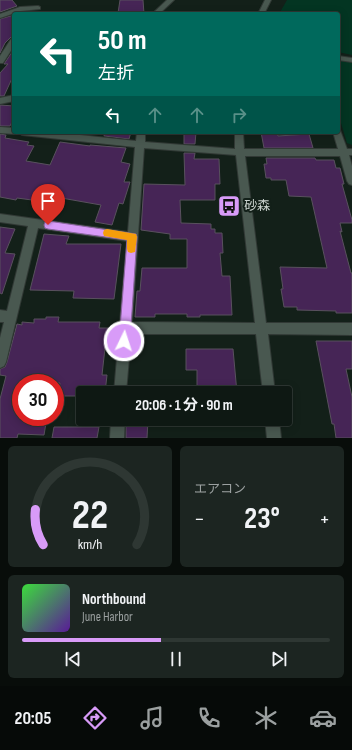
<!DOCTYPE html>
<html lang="ja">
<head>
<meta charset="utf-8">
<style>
	body { margin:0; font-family:"Sofia Sans Condensed","Noto Sans JP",sans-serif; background:#1c2521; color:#f1f3f6; height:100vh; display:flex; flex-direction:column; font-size:15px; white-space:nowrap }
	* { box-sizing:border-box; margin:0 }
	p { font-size:13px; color:#9ba0a0 }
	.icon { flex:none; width:22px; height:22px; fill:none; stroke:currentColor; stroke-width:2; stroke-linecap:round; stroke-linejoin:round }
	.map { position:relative; height:438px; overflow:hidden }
	.sheet { display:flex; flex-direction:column; gap:8px; padding:8px; background:#080d0a; flex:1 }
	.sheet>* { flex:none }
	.top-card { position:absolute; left:12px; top:12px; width:328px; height:122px; border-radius:4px; box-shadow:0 2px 10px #0003,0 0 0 1px #2e3733; background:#00695c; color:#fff; overflow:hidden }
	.speed { position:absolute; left:12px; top:374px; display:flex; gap:8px; font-size:20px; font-weight:700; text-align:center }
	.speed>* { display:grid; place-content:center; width:52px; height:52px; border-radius:50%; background:#0e1813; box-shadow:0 2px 10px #0003,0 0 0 1px #2e3733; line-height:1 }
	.speed .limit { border:6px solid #d22; background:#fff; color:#111 }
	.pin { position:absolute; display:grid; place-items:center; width:34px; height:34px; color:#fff; margin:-41px -17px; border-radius:50% 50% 50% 0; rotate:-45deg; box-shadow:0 0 4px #0007 }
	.pin .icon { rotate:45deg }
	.me { position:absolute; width:44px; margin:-22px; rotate:4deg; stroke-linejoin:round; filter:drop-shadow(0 0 3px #0008) }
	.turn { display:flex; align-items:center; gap:14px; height:84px; padding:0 20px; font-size:18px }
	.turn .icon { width:52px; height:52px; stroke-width:2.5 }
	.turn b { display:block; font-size:28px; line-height:34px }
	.lanes { display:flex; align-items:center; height:38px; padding:0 20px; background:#0003; justify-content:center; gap:20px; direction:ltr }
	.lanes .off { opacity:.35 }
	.big { font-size:30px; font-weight:700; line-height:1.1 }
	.sheet .card { flex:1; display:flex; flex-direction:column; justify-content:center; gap:6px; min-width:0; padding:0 14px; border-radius:6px; background:#1c2521 }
	.sheet .dial { align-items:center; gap:0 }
	.dial svg { height:104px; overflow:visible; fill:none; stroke:#2e3733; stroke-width:7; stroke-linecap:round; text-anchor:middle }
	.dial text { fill:#f1f3f6; stroke:none }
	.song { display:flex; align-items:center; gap:12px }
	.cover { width:48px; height:48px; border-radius:6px; background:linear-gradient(135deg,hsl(120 70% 55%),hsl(270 70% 35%)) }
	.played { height:4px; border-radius:2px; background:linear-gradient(90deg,#d89bf8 45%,#2e3733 45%) }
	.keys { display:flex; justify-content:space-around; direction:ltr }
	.heat { display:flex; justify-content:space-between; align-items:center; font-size:22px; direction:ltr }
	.sheet .tiles { flex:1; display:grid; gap:8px; grid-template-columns:1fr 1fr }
	.card:last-child { grid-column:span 2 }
	.trip { position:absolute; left:76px; top:386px; width:216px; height:40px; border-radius:4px; background:#0e1813; box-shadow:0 2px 10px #0003,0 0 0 1px #2e3733; font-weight:700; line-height:40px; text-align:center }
	.dock { display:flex; height:64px; justify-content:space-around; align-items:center; background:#060a08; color:#9ba0a0 }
	.dock .icon { width:28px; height:28px }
	.dock .active { color:#d89bf8 }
	.dock b { font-size:18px; color:#f1f3f6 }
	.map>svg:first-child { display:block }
	.green { fill:#033522 }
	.building { fill:#462556; stroke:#59515e }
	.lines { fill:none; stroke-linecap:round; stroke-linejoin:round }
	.minor-casing { stroke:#313935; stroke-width:2 }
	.minor { fill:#495850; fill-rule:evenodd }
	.route { fill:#d89bf8; stroke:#8c65a1 }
	.slow { fill:#f59e0b }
	.labels { text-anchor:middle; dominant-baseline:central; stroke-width:4; stroke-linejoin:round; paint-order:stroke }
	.poi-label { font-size:13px; fill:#cbd3cf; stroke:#132019; text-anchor:start }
</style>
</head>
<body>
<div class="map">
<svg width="352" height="438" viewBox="0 0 352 438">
	<rect width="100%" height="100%" fill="#132019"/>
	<path class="green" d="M 287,0 L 352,0 L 352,55 L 338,52 L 338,14 L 279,14 Z
		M 338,60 L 352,62 L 352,145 L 347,143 L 338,113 Z"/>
	<path class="building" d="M 0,0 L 12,0 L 17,6 L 0,12 Z
		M 120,0 L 143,0 L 144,14 L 118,13 Z
		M 14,15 L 14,34 L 5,43 L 0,53 L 0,19 Z
		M 14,49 L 14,74 L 4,96 L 0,96 L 0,73 L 8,64 L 4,64 Z
		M 0,105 L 14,106 L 14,118 L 10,126 L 0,126 Z
		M 105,132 L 131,132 L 129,139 L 104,136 Z
		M 184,132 L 196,132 L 195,144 L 184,144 Z
		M 261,132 L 277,132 L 278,136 L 309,134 L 313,148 L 264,148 Z
		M 0,134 L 6,135 L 5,138 L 29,142 L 27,145 L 34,146 L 26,161 L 50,165 L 60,142 L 90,146 L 90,145 L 126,148 L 121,162 L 130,164 L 124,182 L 130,182 L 123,204 L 119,203 L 112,225 L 95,222 L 101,205 L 50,196 L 47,202 L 17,198 L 16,200 L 0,197 Z
		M 184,153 L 195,153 L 194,159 L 219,159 L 220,184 L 215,184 L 215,200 L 180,200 L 181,223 L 211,224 L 211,229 L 215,229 L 215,233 L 222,233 L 223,253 L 220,253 L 222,276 L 230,276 L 232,315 L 200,315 L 200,317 L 187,317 L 187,314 L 155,314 L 155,317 L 135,317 L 137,291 L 140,291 L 142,268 L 187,268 L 187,239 L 170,239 L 170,234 L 141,230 L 144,184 L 185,185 Z
		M 266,158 L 315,158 L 316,160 L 334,160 L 336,168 L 340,168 L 344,184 L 342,184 L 352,220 L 352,223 L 340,223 L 342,232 L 340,231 L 351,273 L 352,273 L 352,313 L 336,313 L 336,311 L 297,310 L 297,307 L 284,307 L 281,289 L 283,289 L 280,267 L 327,268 L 311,197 L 289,196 L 286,180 L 271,180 L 271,178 L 266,178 L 264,164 L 267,164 Z
		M 0,227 L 15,229 L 5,253 L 15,254 L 2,294 L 0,293 Z
		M 44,234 L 69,236 L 66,244 L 121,244 L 114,299 L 73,298 L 74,291 L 30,290 Z
		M 46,317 L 59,317 L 58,322 L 100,322 L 99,328 L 114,328 L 113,339 L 106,339 L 102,375 L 107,375 L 105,393 L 83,393 L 83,396 L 58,396 L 60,383 L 21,383 L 21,417 L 47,417 L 44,435 L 18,434 L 17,438 L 0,438 L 0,399 L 6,376 L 0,375 L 0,369 L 5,367 L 7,362 L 17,324 L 22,325 L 22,322 L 34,323 L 34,319 L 46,319 Z
		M 316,341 L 352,341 L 352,369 L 346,369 L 352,397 L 352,438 L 336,438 L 334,424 L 332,424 Z
		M 186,349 L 233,349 L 237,393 L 197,393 L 197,370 L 186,370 Z
		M 133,420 L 148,420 L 147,438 L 126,438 L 126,425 L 132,426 Z
		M 54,427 L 99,427 L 97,438 L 52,438 Z"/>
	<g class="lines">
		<g class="minor-casing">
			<path id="minor" d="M 167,0 L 174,0 L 159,14 L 152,14 Z
				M 265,0 L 271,0 L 264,14 L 258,14 Z
				M 38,6 L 40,7 L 40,9 L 21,11 L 0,18 L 0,14 L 20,7 Z
				M 11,39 L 14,39 L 14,46 L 3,63 L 0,63 L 0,56 Z
				M 338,56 L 352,58 L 352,62 L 338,60 Z
				M 14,95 L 14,101 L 0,104 L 0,98 Z
				M 0,127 L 14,128 L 14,132 L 52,132 L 136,141 L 137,132 L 145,132 L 145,142 L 235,149 L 235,132 L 243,132 L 244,149 L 338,149 L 333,132 L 338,132 L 338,129 L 340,130 L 347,149 L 352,149 L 352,155 L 349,155 L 352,166 L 352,185 L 349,184 L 347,181 L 340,156 L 245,156 L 266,323 L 352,323 L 352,335 L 268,334 L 275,393 L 263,393 L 256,334 L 131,334 L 126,393 L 114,393 L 127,241 L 38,228 L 6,362 L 4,366 L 0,368 L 0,338 L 4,322 L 0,322 L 0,310 L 7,311 L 28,226 L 0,222 L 0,214 L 128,232 L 135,147 L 22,135 L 18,132 L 14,134 L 0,133 ZM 144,148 L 236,155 L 255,323 L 132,322 Z
				M 111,419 L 125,419 L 124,438 L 110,438 Z
				M 265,419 L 279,419 L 281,438 L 267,438 Z"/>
		</g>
		<use href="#minor" class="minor"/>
	</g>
	<path class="route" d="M 48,221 L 136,234 L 137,237 L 130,341 L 128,345 L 124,346 L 120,345 L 119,341 L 127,240 L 48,229 L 45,228 L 44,225 L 45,222 Z"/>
	<path class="slow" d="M 107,229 L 136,234 L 137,237 L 135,252 L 131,253 L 128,252 L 127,249 L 127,240 L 104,236 L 103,233 L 104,230 Z"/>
	<defs>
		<g id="bus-square" transform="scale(1.15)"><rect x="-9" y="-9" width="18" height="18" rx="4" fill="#d89bf8" stroke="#132019"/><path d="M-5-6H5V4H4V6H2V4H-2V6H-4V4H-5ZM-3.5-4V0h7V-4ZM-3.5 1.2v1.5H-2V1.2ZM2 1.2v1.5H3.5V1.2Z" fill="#111"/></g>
	</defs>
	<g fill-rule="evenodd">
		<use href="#bus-square" x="229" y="206"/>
	</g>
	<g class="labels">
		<g class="poi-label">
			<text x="244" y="206">砂森</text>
		</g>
	</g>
</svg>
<div class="speed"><div class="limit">30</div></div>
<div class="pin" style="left:48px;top:225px;background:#d93025"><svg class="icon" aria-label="arrive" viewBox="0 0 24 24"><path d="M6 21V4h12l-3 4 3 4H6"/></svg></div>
<svg class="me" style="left:124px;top:341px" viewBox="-20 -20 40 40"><circle r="17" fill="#d89bf8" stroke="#fff" stroke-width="3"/><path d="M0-11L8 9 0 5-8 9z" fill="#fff"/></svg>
<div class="trip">20:06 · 1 分 · 90 m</div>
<div class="top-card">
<div class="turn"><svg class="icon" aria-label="left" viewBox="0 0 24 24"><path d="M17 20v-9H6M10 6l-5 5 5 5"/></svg><div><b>50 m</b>左折</div></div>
<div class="lanes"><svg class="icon" aria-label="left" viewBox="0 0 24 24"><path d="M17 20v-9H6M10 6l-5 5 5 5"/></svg><svg class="icon off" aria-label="ahead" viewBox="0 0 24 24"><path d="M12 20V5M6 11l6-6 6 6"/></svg><svg class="icon off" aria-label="ahead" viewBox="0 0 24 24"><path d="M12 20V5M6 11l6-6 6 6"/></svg><svg class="icon off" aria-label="right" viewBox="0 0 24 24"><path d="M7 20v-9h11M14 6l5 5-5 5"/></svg></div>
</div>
</div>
<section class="sheet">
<div class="tiles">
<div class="card dial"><svg viewBox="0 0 100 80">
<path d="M14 69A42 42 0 1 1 86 69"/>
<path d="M14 69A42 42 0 0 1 8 42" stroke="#d89bf8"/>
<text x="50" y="56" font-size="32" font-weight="700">22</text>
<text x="50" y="72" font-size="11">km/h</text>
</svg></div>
<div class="card"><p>エアコン</p>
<div class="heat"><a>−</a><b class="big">23°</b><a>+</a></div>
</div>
<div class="card">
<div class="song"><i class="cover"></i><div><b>Northbound</b><p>June Harbor</p></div></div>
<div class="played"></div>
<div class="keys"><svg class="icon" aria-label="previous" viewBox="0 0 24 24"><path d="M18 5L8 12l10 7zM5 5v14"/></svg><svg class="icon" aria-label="pause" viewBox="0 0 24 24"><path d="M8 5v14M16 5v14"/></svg><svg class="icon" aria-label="next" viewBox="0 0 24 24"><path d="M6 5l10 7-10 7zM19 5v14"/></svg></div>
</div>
</div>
</section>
<nav class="dock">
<b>20:05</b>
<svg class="icon active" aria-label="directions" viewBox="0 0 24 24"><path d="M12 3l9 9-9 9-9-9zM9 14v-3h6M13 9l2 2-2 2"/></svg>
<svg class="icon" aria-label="music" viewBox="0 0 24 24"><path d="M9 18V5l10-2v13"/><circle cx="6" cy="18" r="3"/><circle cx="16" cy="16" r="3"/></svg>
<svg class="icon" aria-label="phone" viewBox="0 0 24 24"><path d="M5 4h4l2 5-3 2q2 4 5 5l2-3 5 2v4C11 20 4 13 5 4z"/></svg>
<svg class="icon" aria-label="climate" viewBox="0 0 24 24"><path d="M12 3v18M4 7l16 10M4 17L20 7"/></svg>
<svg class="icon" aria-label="car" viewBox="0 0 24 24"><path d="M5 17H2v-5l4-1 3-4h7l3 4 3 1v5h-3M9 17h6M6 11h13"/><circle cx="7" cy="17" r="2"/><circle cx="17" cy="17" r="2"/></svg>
</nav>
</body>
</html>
